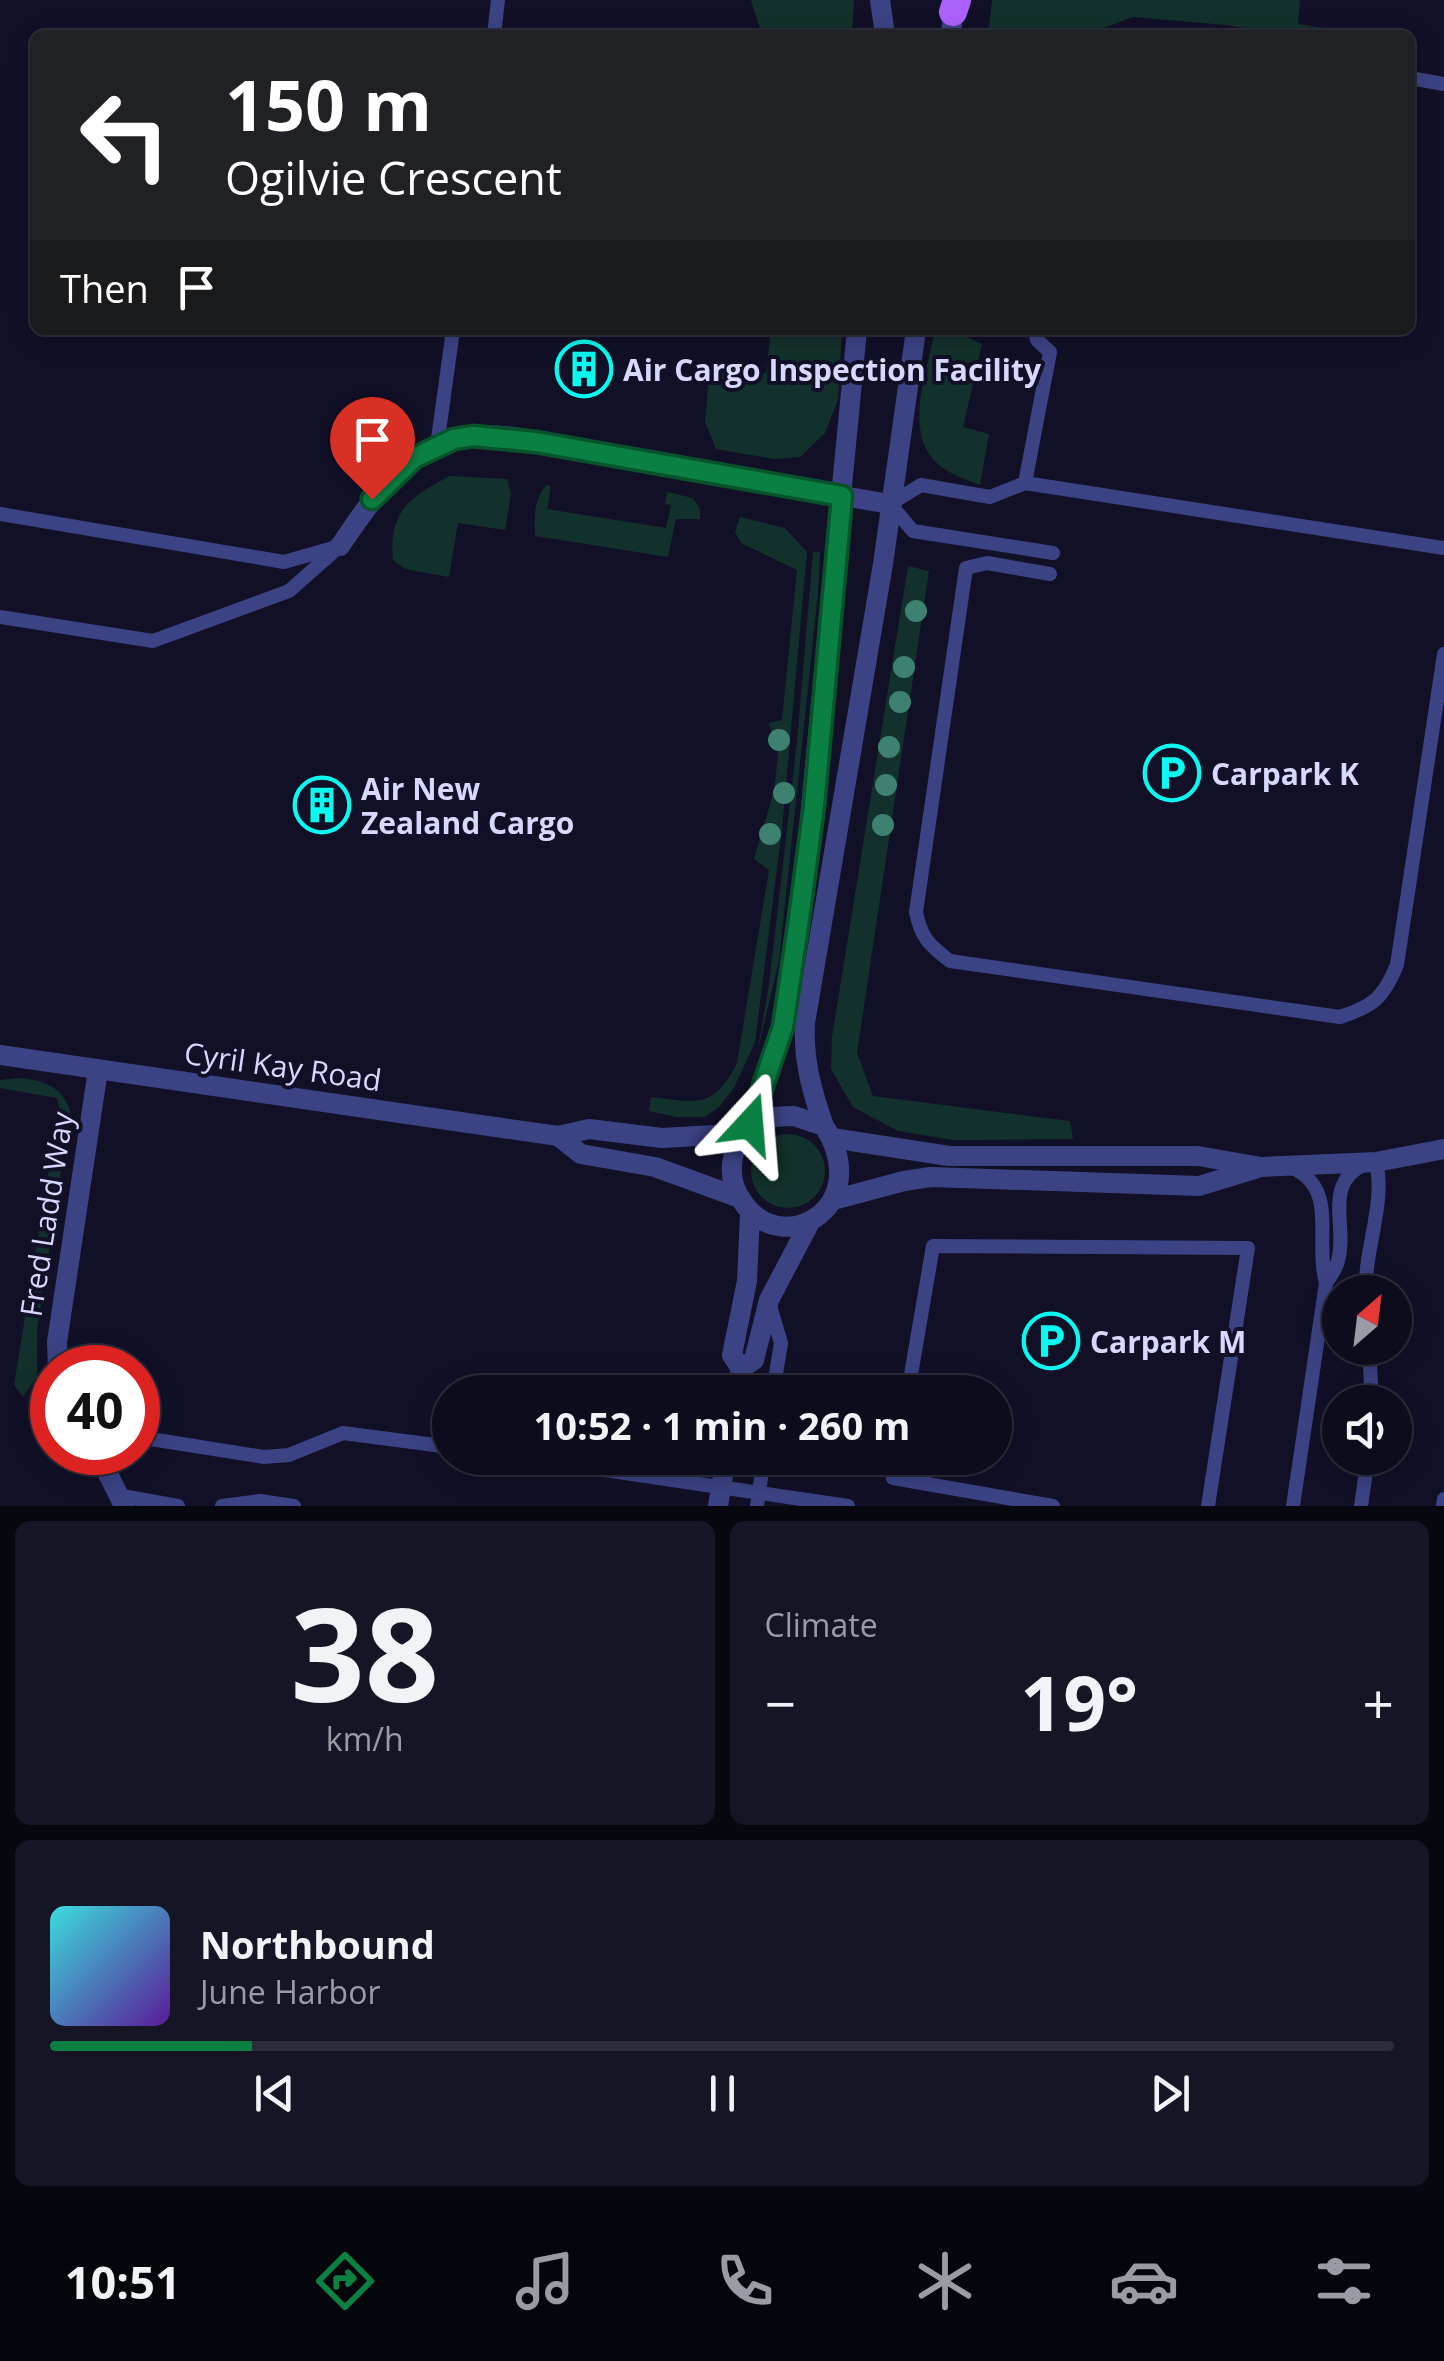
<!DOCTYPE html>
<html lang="en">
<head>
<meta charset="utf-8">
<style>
	body { margin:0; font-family:"Open Sans",sans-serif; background:#161526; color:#f1f3f6; height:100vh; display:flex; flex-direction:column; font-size:38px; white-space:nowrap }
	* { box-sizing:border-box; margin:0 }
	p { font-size:32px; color:#9a9ba4 }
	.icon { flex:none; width:55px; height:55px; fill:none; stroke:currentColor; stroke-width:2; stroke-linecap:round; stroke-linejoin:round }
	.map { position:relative; height:1506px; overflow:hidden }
	.panel { display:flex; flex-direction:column; gap:15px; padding:15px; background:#070710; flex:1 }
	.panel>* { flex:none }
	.top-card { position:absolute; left:30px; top:30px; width:1385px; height:305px; border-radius:15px; box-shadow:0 5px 25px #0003,0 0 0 2px #2d2c3b; background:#202124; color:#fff; overflow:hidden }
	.needle { width:65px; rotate:28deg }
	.buttons { position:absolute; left:1322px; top:1275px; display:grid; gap:20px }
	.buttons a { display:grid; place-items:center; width:90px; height:90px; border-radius:50%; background:#0d0c1d; box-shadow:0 5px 25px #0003,0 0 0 2px #2d2c3b; font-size:50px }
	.speed { position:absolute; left:30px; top:1345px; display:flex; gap:20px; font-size:50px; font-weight:700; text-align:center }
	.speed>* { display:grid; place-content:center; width:130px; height:130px; border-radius:50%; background:#0d0c1d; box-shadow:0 5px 25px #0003,0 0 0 2px #2d2c3b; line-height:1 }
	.speed .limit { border:15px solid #d22; background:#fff; color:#111 }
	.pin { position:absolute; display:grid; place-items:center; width:85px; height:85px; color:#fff; margin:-102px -42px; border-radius:50% 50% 50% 0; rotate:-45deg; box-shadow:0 0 10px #0007 }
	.pin .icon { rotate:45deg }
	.me { position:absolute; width:110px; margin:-55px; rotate:19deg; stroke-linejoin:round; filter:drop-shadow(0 0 8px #0008) }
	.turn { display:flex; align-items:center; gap:35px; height:210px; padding:0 30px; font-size:45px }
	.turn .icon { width:130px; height:130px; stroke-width:2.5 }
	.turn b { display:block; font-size:70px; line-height:85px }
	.then { display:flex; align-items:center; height:95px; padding:0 30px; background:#0003; gap:20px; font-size:38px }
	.big { font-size:75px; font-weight:700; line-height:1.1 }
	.panel .widget { flex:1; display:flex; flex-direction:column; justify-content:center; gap:15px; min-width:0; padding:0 35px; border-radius:15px; background:#161526 }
	.panel .dial { align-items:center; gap:0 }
	.dial b { font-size:130px; line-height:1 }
	.song { display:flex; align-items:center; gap:30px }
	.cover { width:120px; height:120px; border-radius:15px; background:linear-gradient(135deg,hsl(180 70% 55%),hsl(270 70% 35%)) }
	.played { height:10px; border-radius:5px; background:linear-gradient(90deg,#0b8043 15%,#2d2c3b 15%) }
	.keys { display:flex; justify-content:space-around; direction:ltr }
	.heat { display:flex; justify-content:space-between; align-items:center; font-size:55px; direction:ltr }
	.panel .tiles { flex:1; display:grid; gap:15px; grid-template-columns:1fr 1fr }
	.widget:last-child { grid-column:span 2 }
	.trip { position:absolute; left:432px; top:1375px; width:580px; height:100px; border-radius:50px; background:#0d0c1d; box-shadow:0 5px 25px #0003,0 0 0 2px #2d2c3b; font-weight:700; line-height:100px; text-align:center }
	.dock { display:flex; height:160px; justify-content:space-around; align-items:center; background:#05050c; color:#9a9ba4 }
	.dock .icon { width:70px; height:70px }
	.dock .active { color:#0b8043 }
	.dock b { font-size:45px; color:#f1f3f6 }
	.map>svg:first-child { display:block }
	.green { fill:#13312c }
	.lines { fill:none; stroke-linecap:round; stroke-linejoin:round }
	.service { stroke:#3c4385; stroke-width:14 }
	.minor { stroke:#3c4385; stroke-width:20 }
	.tertiary { stroke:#3c4385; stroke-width:20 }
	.primary { stroke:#ac61fb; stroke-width:28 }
	.tree { fill:#3e8171 }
	.route-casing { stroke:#07532c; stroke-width:25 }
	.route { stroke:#0b8043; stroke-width:18 }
	.labels { text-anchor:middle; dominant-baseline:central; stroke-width:8; stroke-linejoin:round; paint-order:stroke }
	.poi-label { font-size:30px; font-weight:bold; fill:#d7d8fe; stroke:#111027; text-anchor:start }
	.street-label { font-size:30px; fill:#d7d8fe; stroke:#111027 }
</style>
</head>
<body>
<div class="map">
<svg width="1444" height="1506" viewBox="0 0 1444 1506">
	<rect width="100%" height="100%" fill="#111027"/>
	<path class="green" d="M 751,0 L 854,0 L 852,35 L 762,35 Z
		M 992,0 L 1300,0 L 1298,24 L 1372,35 L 1286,35 L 1225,25 L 1133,17 L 1085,35 L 988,35 Z
		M 771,330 L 842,330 L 838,400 L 825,433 L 800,457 L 774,459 L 716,449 L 705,422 L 710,364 L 766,374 Z
		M 935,330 L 952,330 L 982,344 L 963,427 L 989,434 L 980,485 C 967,480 949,474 938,464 C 902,433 928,370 935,330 Z
		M 450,476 L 507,479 L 511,494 L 505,530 L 458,523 L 449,577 L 405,569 L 393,560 C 388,511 411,496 450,476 Z
		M 546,485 L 551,486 L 547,509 L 666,528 L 671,505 L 665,504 L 667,492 L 693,498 L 700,509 L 700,519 L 676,519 L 668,557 L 535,536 C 534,515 534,501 546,485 Z
		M 740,517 L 785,528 L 807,552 L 782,829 L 755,1042 L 734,1088 L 719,1107 L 705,1117 L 676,1117 L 649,1111 L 651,1097 C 698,1103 714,1109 737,1063 L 769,870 L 754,859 L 774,791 L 778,755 L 769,723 L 782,720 L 797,570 L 741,543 L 735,532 Z
		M 813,552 L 820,552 L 818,593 L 779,961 L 758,1049 L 769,985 L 797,742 Z
		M 908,566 L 929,571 L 857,1053 L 873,1096 L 1070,1121 L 1073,1139 L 954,1140 L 898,1131 L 853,1107 L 831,1069 L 832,1037 Z
		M 18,1078 C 43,1080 64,1086 71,1114 L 60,1112 L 57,1098 L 0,1088 L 0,1080 Z
		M 58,1115 L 69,1117 L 37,1331 L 37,1377 L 23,1397 L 14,1385 Z
		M751 1171a37 37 0 1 1 74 0a37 37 0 1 1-74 0Z"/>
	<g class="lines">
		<path class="service" d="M 494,35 L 498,0
			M 1410,78 L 1444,84
			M 437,446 L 453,330
			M 1025,483 L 1050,352 L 1037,340 L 1035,330
			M 0,514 L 284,562 L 333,548
			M 1053,553 L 913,531 L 890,504 L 921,485 L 990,497 L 1025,483 L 1444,548
			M 1050,574 L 987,563 L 966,568 L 916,912 C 921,938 930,946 950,961 L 1340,1017 C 1374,1006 1383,998 1397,965 L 1444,654
			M 0,617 L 153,641 L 289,591 L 340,546
			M 1326,1283 C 1331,1276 1336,1269 1338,1261 C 1348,1225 1322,1184 1365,1164
			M 1366,1292 C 1364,1249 1386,1204 1376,1162
			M 770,1306 L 781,1343 L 773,1392
			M 1369,1348 L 1372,1402
			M 908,1392 L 933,1246 L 1248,1248 L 1208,1506
			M 138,1437 L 264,1457 L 289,1455 L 343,1433 L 450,1447
			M 524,1458 L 848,1506
			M 897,1458 L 893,1478 L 1053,1506
			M 122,1496 L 178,1506
			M 222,1506 L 260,1501 L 294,1506
			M 757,1506 L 764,1458
			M 1293,1506 L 1326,1283 C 1314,1239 1339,1190 1293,1168
			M 1361,1506 L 1368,1458
			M 1443,1506 L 1444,1499"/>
		<path class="minor" d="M 340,546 C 370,502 400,455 454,439 C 499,426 573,449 620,458 C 710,474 800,489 890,504
			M 0,1055 L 558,1136 L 589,1129 L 662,1138 L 715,1135 L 739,1139
			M 558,1136 L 581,1154 L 655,1167 L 740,1198
			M 832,1138 L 949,1156 L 1198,1156 L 1261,1167 L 1376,1162 L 1444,1149
			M 833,1200 L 904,1181 L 931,1177 L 1199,1186 L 1255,1169
			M 58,1368 L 57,1342 L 98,1070
			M 97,1452 L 124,1506"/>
		<path class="tertiary" d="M 880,0 L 885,35
			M 951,35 L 954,2
			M 794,1116 L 824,1126 C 877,1209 777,1264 739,1196 C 729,1179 730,1162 737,1144 C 747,1118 769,1116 794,1116 Z
			M 750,1124 L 783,1027 L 803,891 L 857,330
			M 824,1126 C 812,1092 803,1060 805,1023 L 883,564 L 916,330
			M 741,1369 L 754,1360 L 769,1300 L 810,1222
			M 737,1392 L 741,1369 L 732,1355 L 747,1281 L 750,1213
			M 718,1506 L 726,1458"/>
		<path class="primary" d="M 953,12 L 957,0"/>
	</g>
	<g class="tree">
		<circle cx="916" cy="611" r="11"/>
		<circle cx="904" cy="667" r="11"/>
		<circle cx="900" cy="702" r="11"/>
		<circle cx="779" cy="740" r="11"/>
		<circle cx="889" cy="747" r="11"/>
		<circle cx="886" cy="785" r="11"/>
		<circle cx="784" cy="793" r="11"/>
		<circle cx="883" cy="825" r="11"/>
		<circle cx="770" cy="834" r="11"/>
	</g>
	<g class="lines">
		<g class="route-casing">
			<path id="route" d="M 372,499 L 414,458 L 454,439 L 473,436 L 536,442 L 842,496 L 814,806 L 798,926 L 783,1027 L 750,1124"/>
		</g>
		<use href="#route" class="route"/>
	</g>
	<defs>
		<g id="building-ring" transform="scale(2.875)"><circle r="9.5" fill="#111027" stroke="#08f9f0" stroke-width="1.5"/><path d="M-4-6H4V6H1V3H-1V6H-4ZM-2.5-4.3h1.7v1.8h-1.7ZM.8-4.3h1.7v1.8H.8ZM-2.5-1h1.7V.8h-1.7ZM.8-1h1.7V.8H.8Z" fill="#08f9f0"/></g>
		<g id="parking-ring" transform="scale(2.875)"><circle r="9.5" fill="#111027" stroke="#08f9f0" stroke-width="1.5"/><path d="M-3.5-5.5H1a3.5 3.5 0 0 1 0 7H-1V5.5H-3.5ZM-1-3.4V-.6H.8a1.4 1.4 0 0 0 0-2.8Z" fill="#08f9f0"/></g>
	</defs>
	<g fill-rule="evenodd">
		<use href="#building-ring" x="584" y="369"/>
		<use href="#parking-ring" x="1172" y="773"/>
		<use href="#building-ring" x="322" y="805"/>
		<use href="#parking-ring" x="1051" y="1341"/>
	</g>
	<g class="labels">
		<g class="poi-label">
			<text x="623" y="369">Air Cargo Inspection Facility</text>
			<text x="1211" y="773">Carpark K</text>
			<text x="361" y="788">Air New<tspan x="361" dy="34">Zealand Cargo</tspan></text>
			<text x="1090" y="1341">Carpark M</text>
		</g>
		<g class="street-label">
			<text transform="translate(283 1066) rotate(8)">Cyril Kay Road</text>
			<text transform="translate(46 1214) rotate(-81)">Fred Ladd Way</text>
		</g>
	</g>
</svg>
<div class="buttons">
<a><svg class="needle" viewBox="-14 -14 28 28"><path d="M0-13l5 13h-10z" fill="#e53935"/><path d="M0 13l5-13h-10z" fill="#9a9ba4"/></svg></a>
<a><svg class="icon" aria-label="sound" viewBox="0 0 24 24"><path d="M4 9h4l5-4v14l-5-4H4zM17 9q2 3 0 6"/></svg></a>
</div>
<div class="speed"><div class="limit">40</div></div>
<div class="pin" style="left:372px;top:499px;background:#d93025"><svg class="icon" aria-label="arrive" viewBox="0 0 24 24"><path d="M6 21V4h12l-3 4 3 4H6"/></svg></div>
<svg class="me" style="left:750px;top:1124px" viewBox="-20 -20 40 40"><path d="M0-17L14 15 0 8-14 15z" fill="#0b8043" stroke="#fff" stroke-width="4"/></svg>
<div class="trip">10:52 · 1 min · 260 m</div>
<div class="top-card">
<div class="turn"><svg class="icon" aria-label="left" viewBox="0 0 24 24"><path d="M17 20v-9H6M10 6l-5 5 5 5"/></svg><div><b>150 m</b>Ogilvie Crescent</div></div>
<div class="then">Then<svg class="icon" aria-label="arrive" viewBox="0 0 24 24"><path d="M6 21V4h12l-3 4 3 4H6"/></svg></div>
</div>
</div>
<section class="panel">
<div class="tiles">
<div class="widget dial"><b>38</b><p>km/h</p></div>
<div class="widget"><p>Climate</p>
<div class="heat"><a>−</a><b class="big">19°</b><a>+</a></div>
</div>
<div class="widget">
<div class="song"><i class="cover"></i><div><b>Northbound</b><p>June Harbor</p></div></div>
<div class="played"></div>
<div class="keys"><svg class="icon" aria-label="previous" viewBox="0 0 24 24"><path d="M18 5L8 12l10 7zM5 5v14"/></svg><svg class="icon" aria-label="pause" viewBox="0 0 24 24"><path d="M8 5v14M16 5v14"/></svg><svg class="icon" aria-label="next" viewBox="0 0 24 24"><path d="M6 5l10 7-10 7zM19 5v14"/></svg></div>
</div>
</div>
</section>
<nav class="dock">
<b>10:51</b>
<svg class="icon active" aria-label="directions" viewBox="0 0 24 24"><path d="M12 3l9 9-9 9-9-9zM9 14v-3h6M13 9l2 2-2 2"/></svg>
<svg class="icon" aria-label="music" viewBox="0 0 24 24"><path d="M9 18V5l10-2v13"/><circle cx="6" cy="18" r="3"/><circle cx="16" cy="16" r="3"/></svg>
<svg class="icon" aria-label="phone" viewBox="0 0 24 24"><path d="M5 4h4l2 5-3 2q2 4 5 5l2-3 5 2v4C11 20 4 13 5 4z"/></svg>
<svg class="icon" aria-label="climate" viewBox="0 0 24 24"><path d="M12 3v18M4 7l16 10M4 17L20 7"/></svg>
<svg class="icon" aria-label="car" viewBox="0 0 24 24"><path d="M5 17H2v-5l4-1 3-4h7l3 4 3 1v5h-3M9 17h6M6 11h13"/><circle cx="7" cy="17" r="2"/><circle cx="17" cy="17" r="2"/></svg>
<svg class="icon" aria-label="filters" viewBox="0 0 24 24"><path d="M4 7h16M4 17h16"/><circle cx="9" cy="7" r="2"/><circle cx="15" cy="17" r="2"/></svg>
</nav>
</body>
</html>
